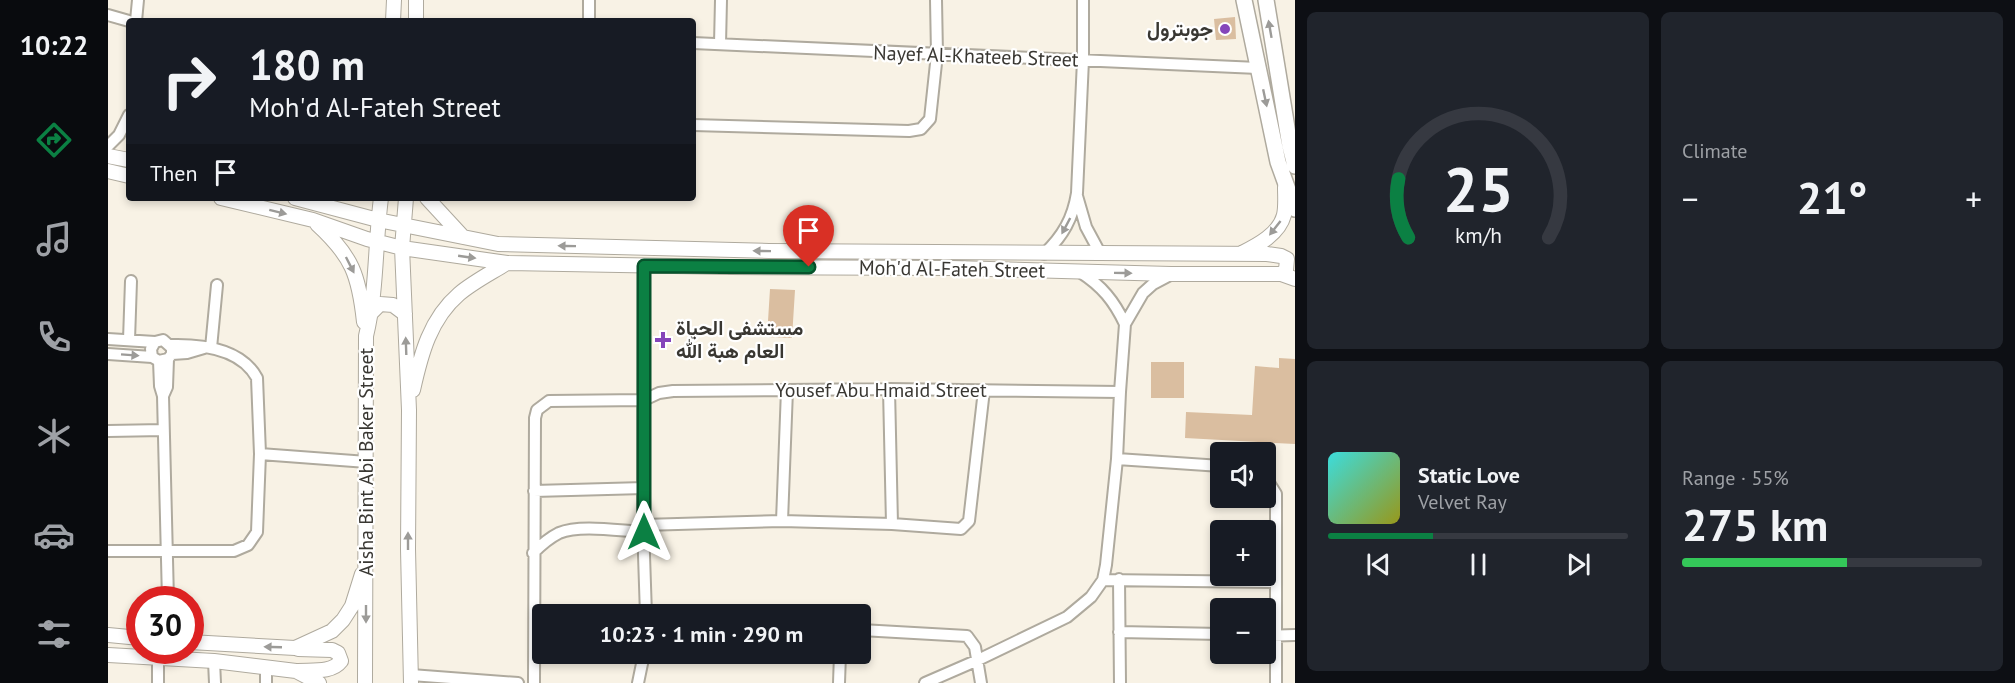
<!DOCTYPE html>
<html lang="en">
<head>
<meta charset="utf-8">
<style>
	body { margin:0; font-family:"PT Sans",Vazirmatn,sans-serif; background:#20242c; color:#f1f3f6; height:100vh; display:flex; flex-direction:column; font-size:22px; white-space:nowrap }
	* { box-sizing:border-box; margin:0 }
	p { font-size:20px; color:#9ea1a6 }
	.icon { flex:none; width:33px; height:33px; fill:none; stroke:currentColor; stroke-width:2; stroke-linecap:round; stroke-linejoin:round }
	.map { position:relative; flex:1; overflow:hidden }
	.panel { display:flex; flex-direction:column; gap:12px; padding:12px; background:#0d0f14; width:720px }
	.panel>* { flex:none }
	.top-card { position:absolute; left:18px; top:18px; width:570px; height:183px; border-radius:6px; box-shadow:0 3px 9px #0003; background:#171b24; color:#f1f3f6; overflow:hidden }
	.buttons { position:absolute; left:1102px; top:442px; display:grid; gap:12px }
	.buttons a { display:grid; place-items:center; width:66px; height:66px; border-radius:6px; background:#171b24; box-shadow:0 3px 9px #0003; font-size:30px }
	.speed { position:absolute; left:18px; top:586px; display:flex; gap:12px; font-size:30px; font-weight:700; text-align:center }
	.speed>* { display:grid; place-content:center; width:78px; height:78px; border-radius:50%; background:#171b24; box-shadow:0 3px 9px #0003; line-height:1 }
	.speed .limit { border:9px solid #d22; background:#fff; color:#111 }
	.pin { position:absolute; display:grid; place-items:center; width:51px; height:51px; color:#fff; margin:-62px -26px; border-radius:50% 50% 50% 0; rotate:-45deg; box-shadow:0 0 6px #0007 }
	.pin .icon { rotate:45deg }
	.me { position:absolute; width:66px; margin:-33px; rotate:0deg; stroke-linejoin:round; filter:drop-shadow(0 0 4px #0008) }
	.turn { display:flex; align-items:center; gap:21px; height:126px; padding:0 24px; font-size:27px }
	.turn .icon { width:78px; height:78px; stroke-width:2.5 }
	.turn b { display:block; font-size:42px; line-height:51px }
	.then { display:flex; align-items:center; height:57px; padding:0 24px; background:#0003; gap:12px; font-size:22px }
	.big { font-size:45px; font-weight:700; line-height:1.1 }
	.panel .widget { flex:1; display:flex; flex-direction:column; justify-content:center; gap:9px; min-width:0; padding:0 21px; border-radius:9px; background:#20242c }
	.panel .dial { align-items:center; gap:0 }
	.dial svg { height:156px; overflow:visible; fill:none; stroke:#363941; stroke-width:7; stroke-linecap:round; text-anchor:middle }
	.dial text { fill:#f1f3f6; stroke:none }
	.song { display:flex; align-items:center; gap:18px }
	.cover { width:72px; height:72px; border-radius:9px; background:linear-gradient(135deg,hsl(180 70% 55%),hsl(60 70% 35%)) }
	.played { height:6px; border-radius:3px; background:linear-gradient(90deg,#0b8043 35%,#363941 35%) }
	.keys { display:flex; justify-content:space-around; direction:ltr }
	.heat { display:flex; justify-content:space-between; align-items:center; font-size:33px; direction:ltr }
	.charge { height:9px; border-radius:4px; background:linear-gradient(90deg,#34c759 55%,#363941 0) }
	.panel .tiles { flex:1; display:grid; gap:12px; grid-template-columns:repeat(2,1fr) }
	.trip { position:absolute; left:424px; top:604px; width:339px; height:60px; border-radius:6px; background:#171b24; box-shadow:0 3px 9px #0003; font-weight:700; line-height:60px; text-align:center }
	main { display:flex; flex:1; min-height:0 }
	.dock { display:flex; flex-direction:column; width:108px; justify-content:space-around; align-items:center; background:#090b0e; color:#9ea1a6 }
	.dock .icon { width:42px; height:42px }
	.dock .selected { color:#0b8043 }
	.dock b { font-size:27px; color:#f1f3f6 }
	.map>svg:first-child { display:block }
	.building { fill:#dabea0 }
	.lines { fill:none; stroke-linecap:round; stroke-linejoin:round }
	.minor-casing { stroke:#afaa9e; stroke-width:14 }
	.major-casing { stroke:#afaa9e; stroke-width:16 }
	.highway-casing { stroke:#afaa9e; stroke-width:18 }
	.minor { stroke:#fff; stroke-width:10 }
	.major { stroke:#fff; stroke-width:14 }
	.highway { stroke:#fff; stroke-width:15 }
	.oneway { fill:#9c9b98 }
	.route-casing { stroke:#07532c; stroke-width:15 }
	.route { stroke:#0b8043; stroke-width:10 }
	.poi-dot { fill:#8545ba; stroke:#fff; stroke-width:2 }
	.labels { text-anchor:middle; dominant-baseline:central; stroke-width:4.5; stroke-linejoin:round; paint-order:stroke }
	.poi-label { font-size:20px; font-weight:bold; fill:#393732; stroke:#fff; text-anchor:end }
	.street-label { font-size:20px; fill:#393732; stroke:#fff }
</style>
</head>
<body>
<main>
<nav class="dock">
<b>10:22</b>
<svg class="icon selected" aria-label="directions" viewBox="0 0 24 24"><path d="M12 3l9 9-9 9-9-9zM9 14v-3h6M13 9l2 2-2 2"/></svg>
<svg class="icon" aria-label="music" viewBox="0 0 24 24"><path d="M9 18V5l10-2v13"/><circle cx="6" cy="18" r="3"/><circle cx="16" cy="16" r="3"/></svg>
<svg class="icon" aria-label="phone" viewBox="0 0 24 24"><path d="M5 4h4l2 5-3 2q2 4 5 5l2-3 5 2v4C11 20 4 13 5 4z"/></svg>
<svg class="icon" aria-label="climate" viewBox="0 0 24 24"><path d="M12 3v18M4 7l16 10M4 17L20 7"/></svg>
<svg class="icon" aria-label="car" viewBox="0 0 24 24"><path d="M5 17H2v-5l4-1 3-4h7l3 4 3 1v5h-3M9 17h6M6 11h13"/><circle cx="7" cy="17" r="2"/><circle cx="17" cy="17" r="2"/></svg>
<svg class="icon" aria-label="filters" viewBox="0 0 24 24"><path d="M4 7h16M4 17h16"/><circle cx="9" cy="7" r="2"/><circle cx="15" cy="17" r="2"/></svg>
</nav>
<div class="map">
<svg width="1187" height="683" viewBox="0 0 1187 683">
	<rect width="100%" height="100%" fill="#f8f2e5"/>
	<path class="building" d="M 1127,17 L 1128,39 L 1108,40 L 1106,19 Z
		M 662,289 L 687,290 L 684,338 L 659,337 Z
		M 1171,358 L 1187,359 L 1187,444 L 1077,438 L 1078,412 L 1144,415 L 1147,366 L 1171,368 Z
		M 1043,362 L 1076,362 L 1076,398 L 1043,398 Z"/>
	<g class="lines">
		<g class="minor-casing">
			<path id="minor" d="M 481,0 L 481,21
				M 0,15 L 21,21
				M 28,21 L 30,0
				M 585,43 L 1150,68
				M 612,44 L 613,0
				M 585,125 L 801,131 L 813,129 L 822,119 L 829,54 L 828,0
				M 0,146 L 11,135 L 21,115
				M 969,196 L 978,227 L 992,253
				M 936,254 C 955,236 965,218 969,193 L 975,60 L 975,0
				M 536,266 L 535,525 L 538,615
				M 972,272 C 994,286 1006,301 1017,324
				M 0,339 L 47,342 L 55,340 L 64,348 L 64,354 L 60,359 L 51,361 L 44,357 L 43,349 L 47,342
				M 21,340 L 23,281
				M 103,348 L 109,285
				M 0,354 L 44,357
				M 64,354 L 79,353 L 96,348
				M 51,361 L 52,386 L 55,396 L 60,600
				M 781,389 L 784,524
				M 55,396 L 59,387 L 60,359
				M 0,431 L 55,430
				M 152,454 L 259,462
				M 1009,459 L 1113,466
				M 1158,478 L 1168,494 L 1168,683
				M 426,491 L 536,488
				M 674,521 L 679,390
				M 535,525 L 674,521 L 784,524 L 853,529 L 861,521 L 876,390
				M 0,551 L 126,551 L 140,545 L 149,532 L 152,454 L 149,378 C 133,348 94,344 62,345
				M 425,553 C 433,545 441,538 451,533 C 472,524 512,531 536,532
				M 1011,579 L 1012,683
				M 995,580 L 1167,582
				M 753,630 L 859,636 L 867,647 L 873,683
				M 1011,632 L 1113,634
				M 1158,636 L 1187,635
				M 106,661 L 107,683
				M 158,668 L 158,683
				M 303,675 L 410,683
				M 50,683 L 50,658
				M 426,683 L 427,418 L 429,410 L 441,401 L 536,400 L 551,393 L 565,391 L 781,389 L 1012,392
				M 530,683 L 536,654
				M 731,683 L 732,654
				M 817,683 L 870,660 L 959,617 L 983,597 L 995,580 L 998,565 L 1009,459 L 1012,392 L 1017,324 L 1035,293 L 1045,284 L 1062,275"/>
		</g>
		<g class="major-casing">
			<path id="major" d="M 285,21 L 286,0
				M 308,21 L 308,0
				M 0,156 L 21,160
				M 0,171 L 21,176
				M 113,198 L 205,220 L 259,239 L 294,248 L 399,263 L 622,267 L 844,268 L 1063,274 L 1173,274 L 1187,279
				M 187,198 L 270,220 L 390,244 L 661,251 L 1159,254 L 1173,256 L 1179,259 L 1178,270 L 1173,274
				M 298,198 L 294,248 L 301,410 L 300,549 L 303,683
				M 319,198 L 355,237
				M 209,224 C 244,256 251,275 256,322
				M 1134,253 C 1150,245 1171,234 1176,215 C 1178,206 1177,196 1177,187
				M 263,313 L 272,304 L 285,305 L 297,314
				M 305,390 C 313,354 322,319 351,294 C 365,282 383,273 399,263
				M 0,635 L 32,638
				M 82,642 L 187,648 L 224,631 L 235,620 L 244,606 L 254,574
				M 190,649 L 224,650 L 230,653 L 233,661 C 224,673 204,670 190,671
				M 0,655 L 106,661 L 188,671 L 211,683
				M 257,683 L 258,336 C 269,291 267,244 273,198"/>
		</g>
		<g class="highway-casing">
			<path id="highway" d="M 1136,0 L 1170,162 L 1187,209
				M 1158,0 L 1182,146 L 1187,166"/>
		</g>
		<use href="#minor" class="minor"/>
		<use href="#major" class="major"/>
		<use href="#highway" class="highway"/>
	</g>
	<defs><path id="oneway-solid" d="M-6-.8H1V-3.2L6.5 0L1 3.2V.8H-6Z" transform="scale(1.5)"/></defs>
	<g class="oneway">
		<use href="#oneway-solid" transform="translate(1162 29) rotate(-100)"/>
		<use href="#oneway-solid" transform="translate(1157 98) rotate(78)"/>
		<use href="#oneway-solid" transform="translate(170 212) rotate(14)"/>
		<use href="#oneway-solid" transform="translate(958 226) rotate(118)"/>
		<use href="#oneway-solid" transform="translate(1167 228) rotate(128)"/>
		<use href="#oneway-solid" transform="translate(459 246) rotate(-179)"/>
		<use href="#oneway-solid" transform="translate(654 251) rotate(-179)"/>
		<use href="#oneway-solid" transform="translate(359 257) rotate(8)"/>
		<use href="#oneway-solid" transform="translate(242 265) rotate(63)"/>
		<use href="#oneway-solid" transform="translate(1015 273) rotate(1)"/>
		<use href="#oneway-solid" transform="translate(298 346) rotate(-92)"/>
		<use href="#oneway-solid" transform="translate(22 355) rotate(4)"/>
		<use href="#oneway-solid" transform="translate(300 541) rotate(-90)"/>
		<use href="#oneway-solid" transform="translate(258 614) rotate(90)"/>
		<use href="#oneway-solid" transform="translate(165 647) rotate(-178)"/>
	</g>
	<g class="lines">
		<g class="route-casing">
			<path id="route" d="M 536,532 L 536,266 L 701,267"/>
		</g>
		<use href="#route" class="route"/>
	</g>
	<g class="poi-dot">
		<circle cx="1117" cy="29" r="6"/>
		<path d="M552 331h6v6h6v6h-6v6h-6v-6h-6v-6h6z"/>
	</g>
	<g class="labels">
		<g class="poi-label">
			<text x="1105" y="29">جوبترول</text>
			<text x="568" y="328" text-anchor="start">مستشفى الحياة<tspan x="568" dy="23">العام هبة الله</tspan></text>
		</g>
		<g class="street-label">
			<text transform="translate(868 56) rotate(2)">Nayef Al-Khateeb Street</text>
			<text transform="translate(844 269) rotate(1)">Moh'd Al-Fateh Street</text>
			<text x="773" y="390">Yousef Abu Hmaid Street</text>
			<text transform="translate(258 462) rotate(-90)">Aisha Bint Abi Baker Street</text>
		</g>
	</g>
</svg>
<div class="buttons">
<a><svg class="icon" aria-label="sound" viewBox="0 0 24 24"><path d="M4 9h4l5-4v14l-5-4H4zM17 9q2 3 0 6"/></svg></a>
<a>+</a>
<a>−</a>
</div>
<div class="speed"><div class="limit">30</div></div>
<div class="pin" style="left:701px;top:267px;background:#d93025"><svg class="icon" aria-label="arrive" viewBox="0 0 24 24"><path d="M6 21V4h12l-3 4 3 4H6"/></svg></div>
<svg class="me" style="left:536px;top:532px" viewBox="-20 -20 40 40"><path d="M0-17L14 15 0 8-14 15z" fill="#0b8043" stroke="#fff" stroke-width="4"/></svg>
<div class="trip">10:23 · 1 min · 290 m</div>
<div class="top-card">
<div class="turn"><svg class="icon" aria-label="right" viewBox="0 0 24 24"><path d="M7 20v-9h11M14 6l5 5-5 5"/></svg><div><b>180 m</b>Moh'd Al-Fateh Street</div></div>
<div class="then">Then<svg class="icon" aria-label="arrive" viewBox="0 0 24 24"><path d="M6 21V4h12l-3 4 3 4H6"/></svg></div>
</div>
</div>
<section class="panel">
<div class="tiles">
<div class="widget dial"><svg viewBox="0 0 100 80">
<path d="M14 69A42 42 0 1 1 86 69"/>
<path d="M14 69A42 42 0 0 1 9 39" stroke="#0b8043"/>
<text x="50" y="56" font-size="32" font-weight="700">25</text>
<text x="50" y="72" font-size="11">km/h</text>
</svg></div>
<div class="widget"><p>Climate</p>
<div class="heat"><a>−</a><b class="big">21°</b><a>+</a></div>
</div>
<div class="widget">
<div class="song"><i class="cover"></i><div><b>Static Love</b><p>Velvet Ray</p></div></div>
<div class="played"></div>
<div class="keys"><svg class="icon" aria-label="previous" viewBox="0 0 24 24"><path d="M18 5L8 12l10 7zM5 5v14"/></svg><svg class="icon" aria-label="pause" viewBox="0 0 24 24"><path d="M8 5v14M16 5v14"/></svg><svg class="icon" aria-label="next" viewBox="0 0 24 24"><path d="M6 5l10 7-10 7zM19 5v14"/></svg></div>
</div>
<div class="widget"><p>Range · 55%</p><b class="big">275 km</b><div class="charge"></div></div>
</div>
</section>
</main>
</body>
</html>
